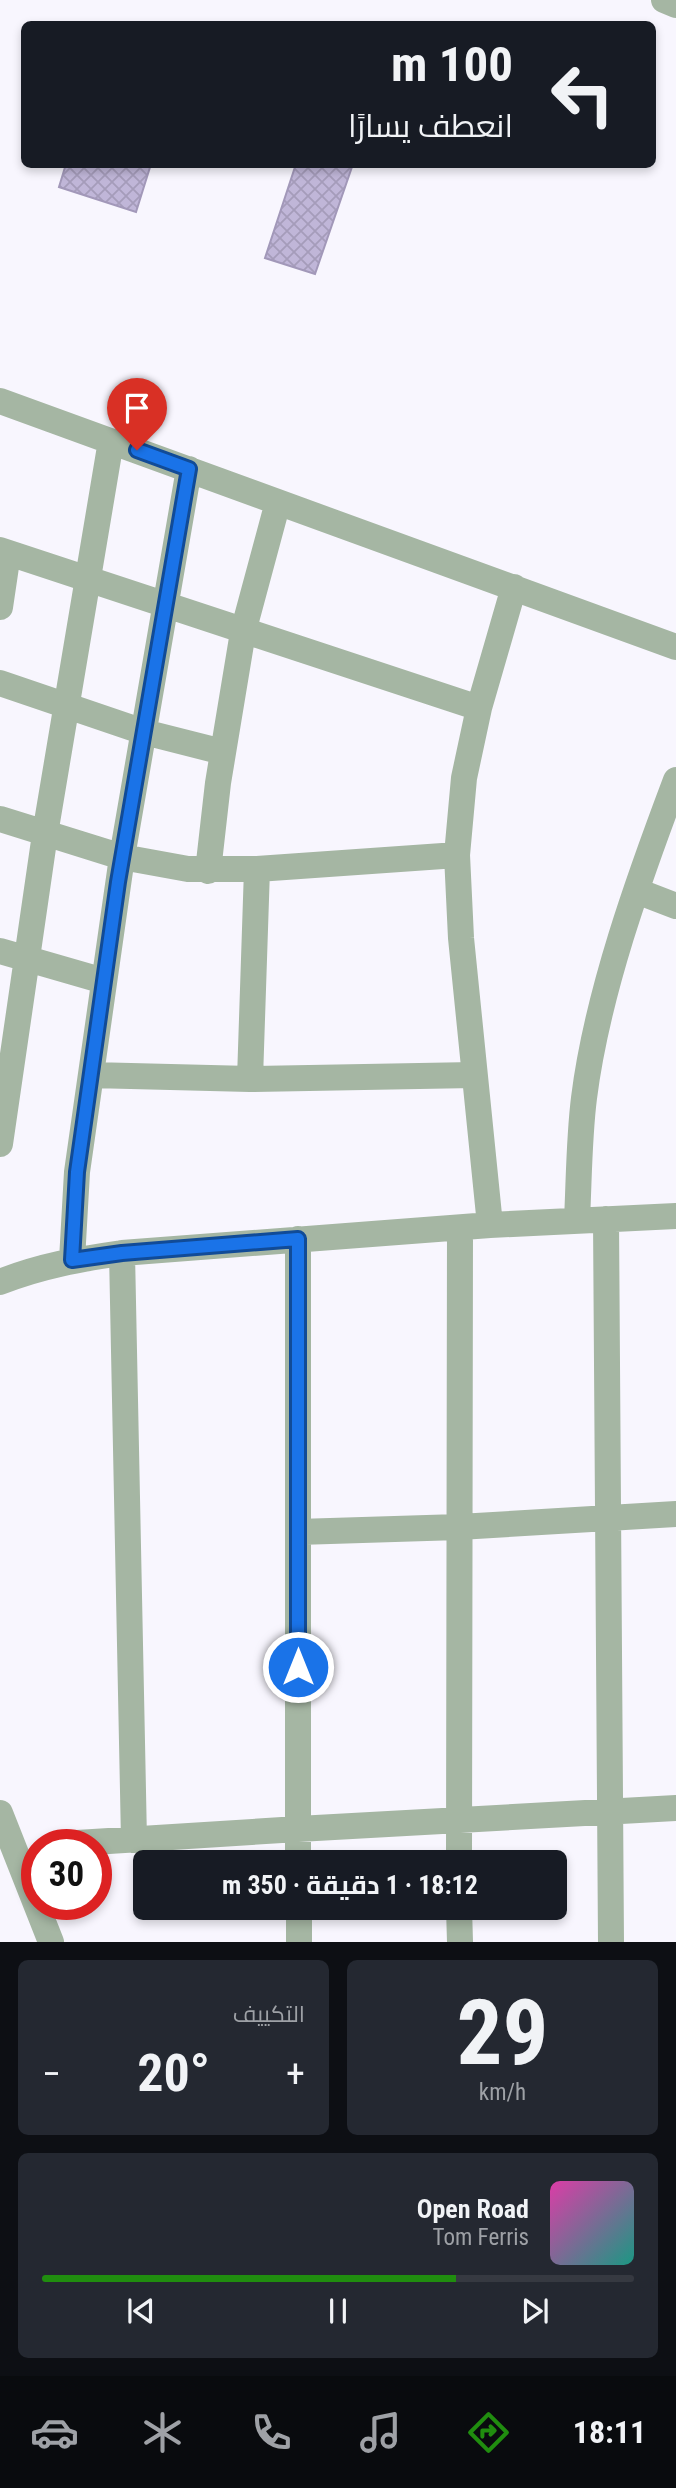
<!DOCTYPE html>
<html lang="ar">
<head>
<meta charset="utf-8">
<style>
	body { margin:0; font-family:"Roboto Condensed",Cairo,sans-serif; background:#242831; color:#f1f3f6; direction:rtl; height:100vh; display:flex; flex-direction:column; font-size:26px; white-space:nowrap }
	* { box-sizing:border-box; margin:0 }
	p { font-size:23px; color:#9ea1a6 }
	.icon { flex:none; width:38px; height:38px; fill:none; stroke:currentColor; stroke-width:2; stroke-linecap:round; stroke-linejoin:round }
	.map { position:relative; height:1942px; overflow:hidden; direction:ltr }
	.panel { display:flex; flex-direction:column; gap:18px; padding:18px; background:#0d0f14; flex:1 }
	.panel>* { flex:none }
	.guide { position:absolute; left:21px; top:21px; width:635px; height:147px; border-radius:10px; box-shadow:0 4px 10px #0003; direction:rtl; background:#171b24; color:#f1f3f6; overflow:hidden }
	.speed { position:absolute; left:21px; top:1829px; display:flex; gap:14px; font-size:35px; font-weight:700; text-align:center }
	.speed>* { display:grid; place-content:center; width:91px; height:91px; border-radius:50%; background:#171b24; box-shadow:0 4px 10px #0003; line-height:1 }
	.speed .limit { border:10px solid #d22; background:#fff; color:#111 }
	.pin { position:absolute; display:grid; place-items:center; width:60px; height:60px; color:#fff; margin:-72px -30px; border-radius:50% 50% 50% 0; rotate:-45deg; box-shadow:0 0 7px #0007 }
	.pin .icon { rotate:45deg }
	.me { position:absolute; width:77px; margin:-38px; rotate:0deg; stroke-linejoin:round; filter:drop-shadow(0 0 5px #0008) }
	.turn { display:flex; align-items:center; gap:24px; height:147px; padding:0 28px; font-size:32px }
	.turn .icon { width:91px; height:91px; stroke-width:2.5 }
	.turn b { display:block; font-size:49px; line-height:60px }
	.big { font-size:52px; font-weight:700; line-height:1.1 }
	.panel .widget { flex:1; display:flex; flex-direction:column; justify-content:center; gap:10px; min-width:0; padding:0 24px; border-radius:10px; background:#242831 }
	.panel .dial { align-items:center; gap:0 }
	.dial b { font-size:91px; line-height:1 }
	.song { display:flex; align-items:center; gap:21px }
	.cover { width:84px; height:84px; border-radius:10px; background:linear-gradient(135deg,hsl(320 70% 55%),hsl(170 70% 35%)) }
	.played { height:7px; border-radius:4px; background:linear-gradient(90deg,#208d0f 70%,#363941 70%) }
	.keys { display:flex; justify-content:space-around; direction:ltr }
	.heat { display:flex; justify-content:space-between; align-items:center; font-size:38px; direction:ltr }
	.panel .tiles { flex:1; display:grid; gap:18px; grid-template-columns:1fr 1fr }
	.widget:last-child { grid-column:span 2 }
	.trip { position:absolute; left:133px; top:1850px; width:434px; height:70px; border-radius:10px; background:#171b24; box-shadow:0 4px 10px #0003; font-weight:700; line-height:70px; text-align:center; direction:rtl }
	.dock { display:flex; height:112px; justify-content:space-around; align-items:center; background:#090b0e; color:#9ea1a6 }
	.dock .icon { width:49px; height:49px }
	.dock .selected { color:#208d0f }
	.dock b { font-size:32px; color:#f1f3f6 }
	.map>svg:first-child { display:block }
	.building { fill:url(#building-cross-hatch); stroke:#a298b9; stroke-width:2 }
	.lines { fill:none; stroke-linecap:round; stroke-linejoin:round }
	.minor { stroke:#a5b6a3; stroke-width:26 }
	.route-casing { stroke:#114b97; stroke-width:18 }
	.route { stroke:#1a73e8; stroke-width:12 }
</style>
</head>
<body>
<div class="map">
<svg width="676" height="1942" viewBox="0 0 676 1942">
	<defs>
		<pattern id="building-cross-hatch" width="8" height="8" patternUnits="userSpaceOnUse" patternTransform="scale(1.75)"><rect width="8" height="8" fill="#c0b6d8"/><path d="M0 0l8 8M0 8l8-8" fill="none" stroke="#a59cba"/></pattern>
	</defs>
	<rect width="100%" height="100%" fill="#f8f6fe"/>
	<path class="building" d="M 66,164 L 151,164 L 136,212 L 59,187 Z
		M 296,164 L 353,164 L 315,274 L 265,258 Z"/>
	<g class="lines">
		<path class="minor" d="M 664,0 L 676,5
			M 0,401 L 676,647
			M 0,550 L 479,708
			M 0,607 L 8,553
			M 0,683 L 144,732 L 223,752
			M 0,819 L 122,857 L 188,869 L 257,869 L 457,855
			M 208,871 L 218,783 L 243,632 L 278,502
			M 637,891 L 676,906
			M 0,951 L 104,981
			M 91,1075 L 250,1079 L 474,1075
			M 250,1079 L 257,869
			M 0,1144 L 45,834 L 111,441
			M 606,1219 L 611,1942
			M 577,1220 C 579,1179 579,1138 584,1098 C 597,994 639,878 676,780
			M 490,1225 L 461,938 L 457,855 L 464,778 L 479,708 L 514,587
			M 298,1239 L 298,1862
			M 122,1253 L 134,1840
			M 72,1260 L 77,1172 L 122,857 L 189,469
			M 0,1282 C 40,1266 80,1259 122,1253 L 490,1225 L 676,1216
			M 298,1532 L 459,1527 L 676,1514
			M 0,1813 L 51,1942
			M 61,1844 L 298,1829 L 676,1808
			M 459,1862 L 460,1228
			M 299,1908 L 299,1942
			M 459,1908 L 460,1942"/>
	</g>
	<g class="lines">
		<g class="route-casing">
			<path id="route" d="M 137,450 L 189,469 L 118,882 L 77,1172 L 72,1260 L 122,1253 L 298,1239 L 298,1667"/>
		</g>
		<use href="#route" class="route"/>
	</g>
</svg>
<div class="speed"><div class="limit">30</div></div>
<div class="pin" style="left:137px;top:450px;background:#d93025"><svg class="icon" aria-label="arrive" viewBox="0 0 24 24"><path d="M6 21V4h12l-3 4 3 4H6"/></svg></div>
<svg class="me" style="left:298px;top:1667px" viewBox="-20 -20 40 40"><circle r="17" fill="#1a73e8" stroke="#fff" stroke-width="3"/><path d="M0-11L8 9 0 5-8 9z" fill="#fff"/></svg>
<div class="trip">18:12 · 1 دقيقة · 350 m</div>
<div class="guide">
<div class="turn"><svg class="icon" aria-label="left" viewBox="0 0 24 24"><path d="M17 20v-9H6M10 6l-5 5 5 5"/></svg><div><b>100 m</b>انعطف يسارًا</div></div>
</div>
</div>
<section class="panel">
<div class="tiles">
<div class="widget dial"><b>29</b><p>km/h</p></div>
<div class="widget"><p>التكييف</p>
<div class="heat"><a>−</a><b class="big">20°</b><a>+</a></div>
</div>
<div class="widget">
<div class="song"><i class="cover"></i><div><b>Open Road</b><p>Tom Ferris</p></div></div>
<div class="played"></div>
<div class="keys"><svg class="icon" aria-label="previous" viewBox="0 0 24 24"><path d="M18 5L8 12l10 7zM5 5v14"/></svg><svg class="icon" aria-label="pause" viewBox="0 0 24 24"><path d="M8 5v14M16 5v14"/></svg><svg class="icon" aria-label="next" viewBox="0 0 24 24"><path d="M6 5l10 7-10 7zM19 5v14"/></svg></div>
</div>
</div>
</section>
<nav class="dock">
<b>18:11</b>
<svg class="icon selected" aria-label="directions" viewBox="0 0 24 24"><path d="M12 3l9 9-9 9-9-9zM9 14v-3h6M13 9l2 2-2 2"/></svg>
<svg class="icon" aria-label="music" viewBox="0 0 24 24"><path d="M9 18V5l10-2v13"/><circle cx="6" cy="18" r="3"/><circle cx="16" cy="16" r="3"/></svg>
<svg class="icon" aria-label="phone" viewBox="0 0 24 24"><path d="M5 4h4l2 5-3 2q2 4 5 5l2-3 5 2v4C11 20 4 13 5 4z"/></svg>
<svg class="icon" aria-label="climate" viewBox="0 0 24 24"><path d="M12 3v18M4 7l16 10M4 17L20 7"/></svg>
<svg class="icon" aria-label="car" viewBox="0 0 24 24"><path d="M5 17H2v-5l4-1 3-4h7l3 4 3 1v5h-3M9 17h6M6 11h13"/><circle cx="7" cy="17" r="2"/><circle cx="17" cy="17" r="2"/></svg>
</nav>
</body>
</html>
